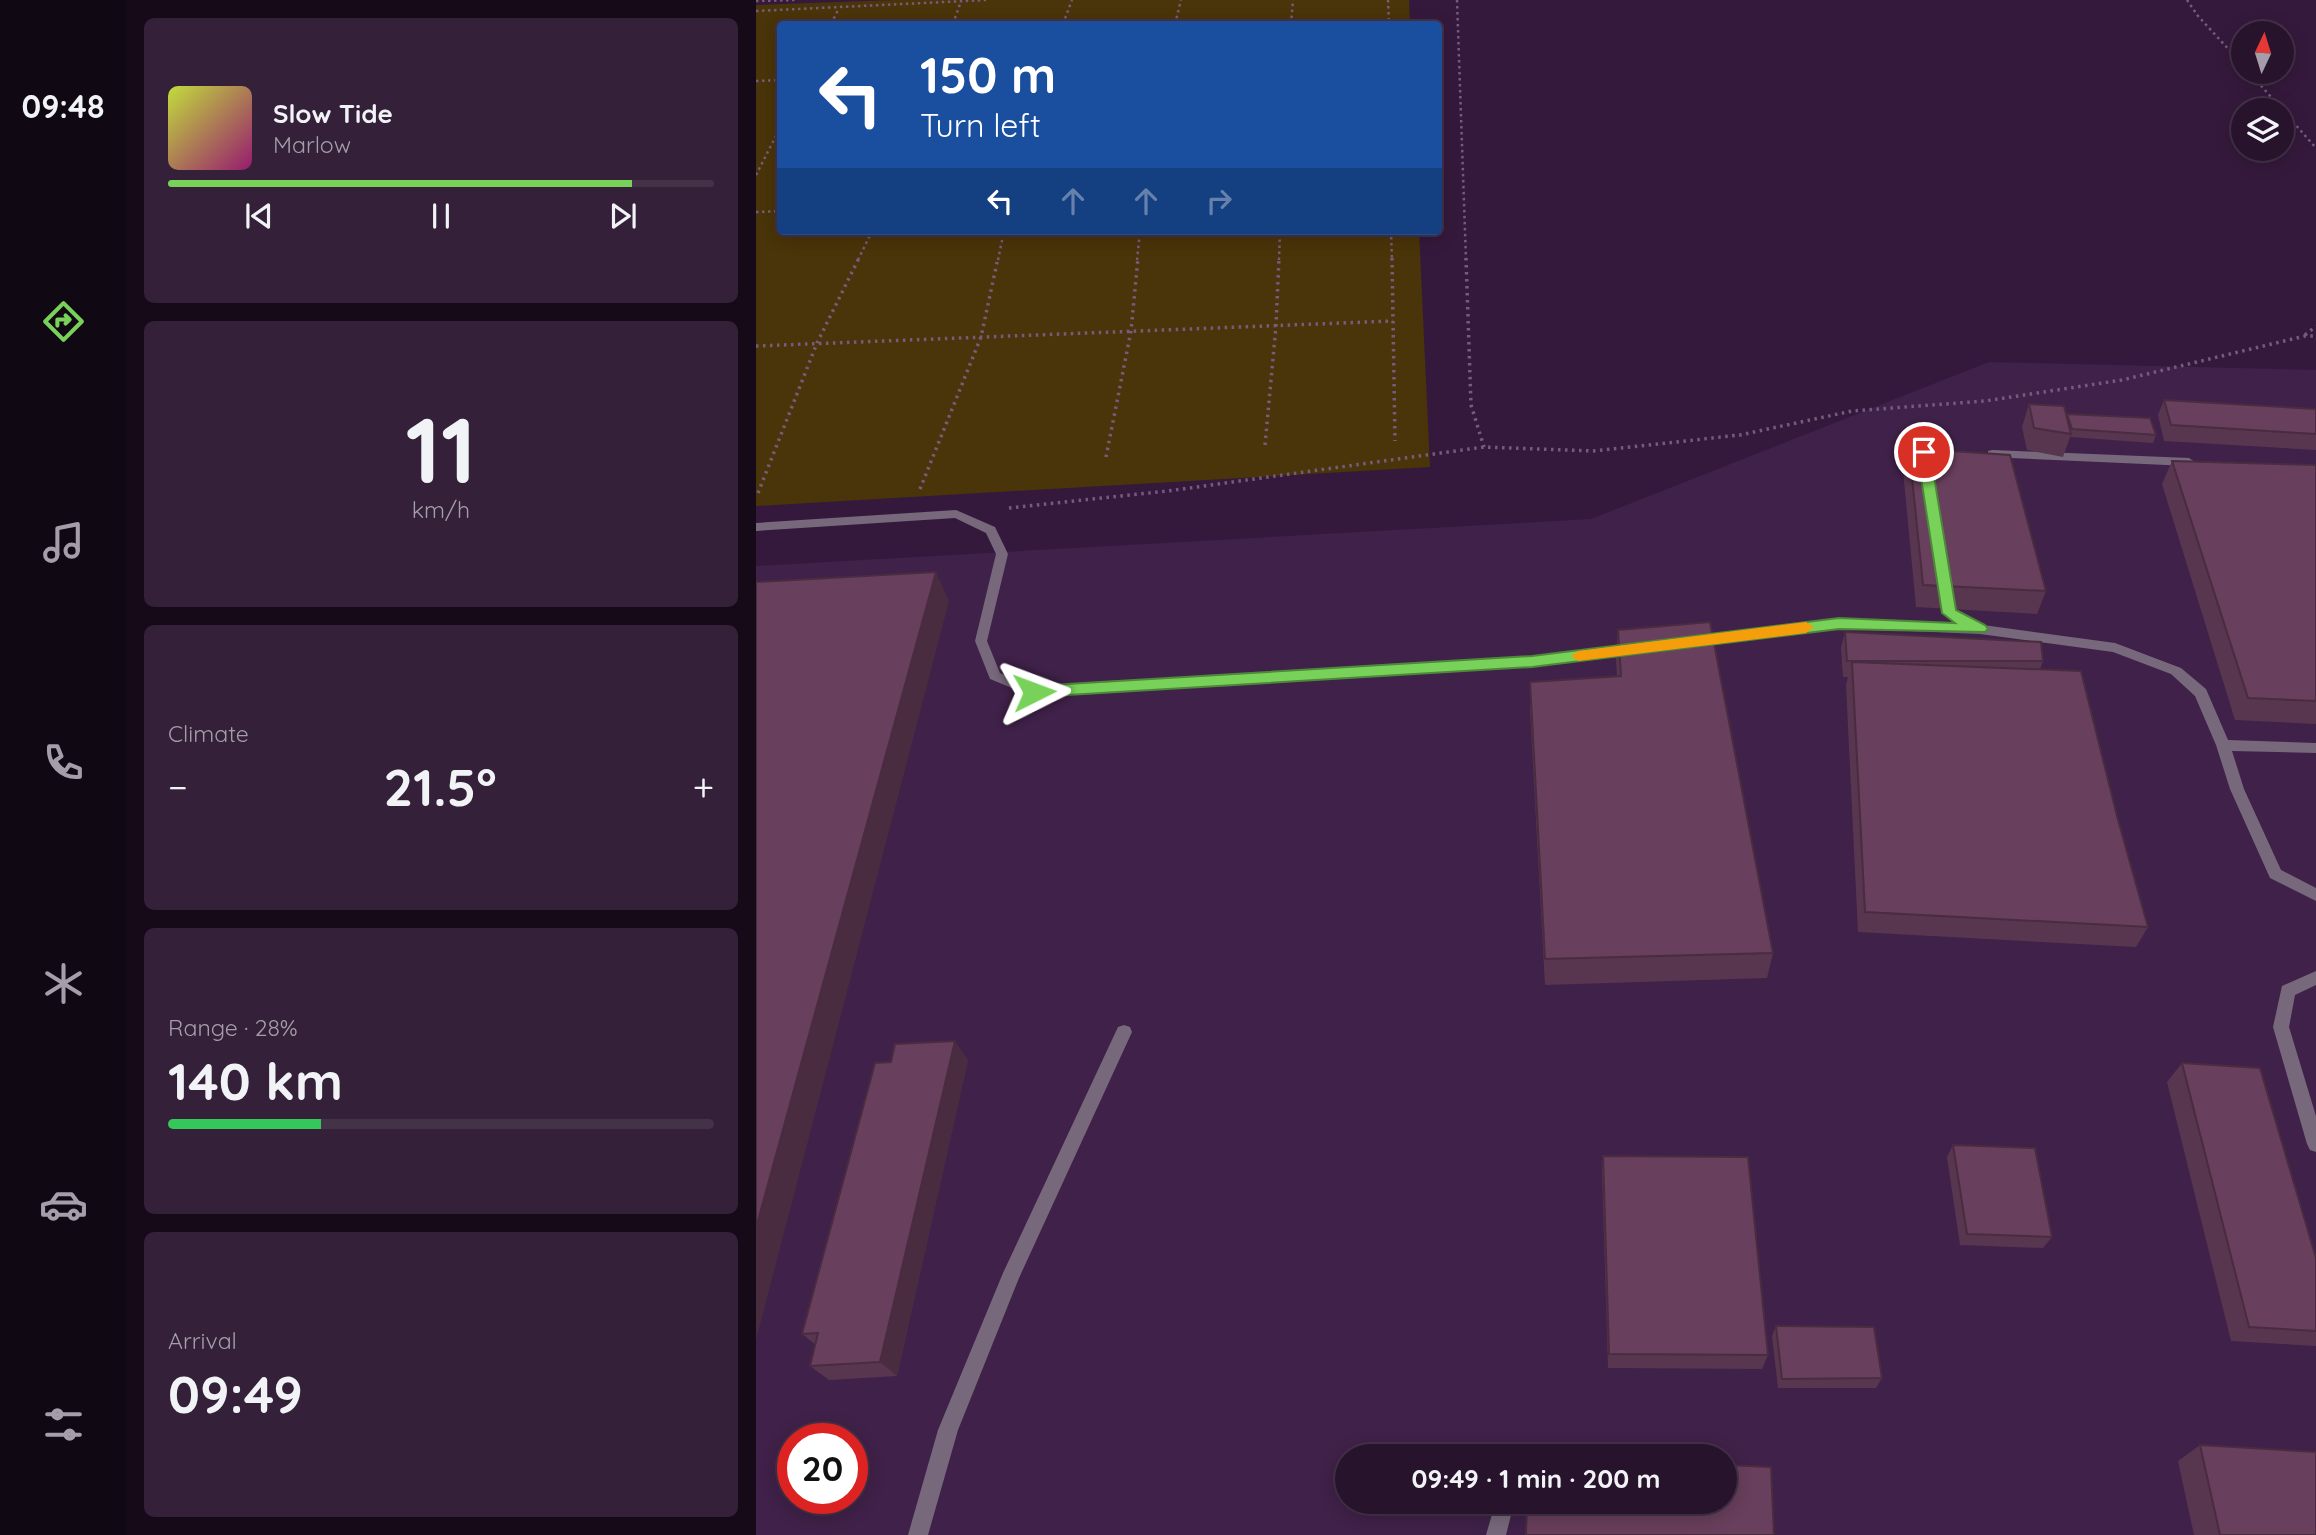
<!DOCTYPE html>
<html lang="en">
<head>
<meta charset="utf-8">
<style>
	body { margin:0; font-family:Quicksand,sans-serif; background:#342039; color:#f1f3f6; height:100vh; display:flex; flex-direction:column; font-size:26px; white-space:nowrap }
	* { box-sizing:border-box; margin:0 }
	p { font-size:23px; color:#a59eaa }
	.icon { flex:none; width:38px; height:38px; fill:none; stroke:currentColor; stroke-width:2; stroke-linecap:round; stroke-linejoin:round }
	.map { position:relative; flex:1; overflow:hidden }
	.sheet { display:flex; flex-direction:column; gap:18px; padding:18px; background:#160a19; width:630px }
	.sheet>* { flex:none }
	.banner { position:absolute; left:21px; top:21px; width:665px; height:214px; border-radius:7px; box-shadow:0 4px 18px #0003,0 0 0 2px #443249; background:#1a4fa0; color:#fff; overflow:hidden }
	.needle { width:46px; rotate:4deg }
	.buttons { position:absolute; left:1475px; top:21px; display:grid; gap:14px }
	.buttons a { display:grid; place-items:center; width:63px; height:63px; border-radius:50%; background:#28132d; box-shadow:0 4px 18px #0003,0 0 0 2px #443249; font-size:35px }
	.speed { position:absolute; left:21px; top:1423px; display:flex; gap:14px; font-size:35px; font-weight:700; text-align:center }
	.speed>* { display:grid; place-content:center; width:91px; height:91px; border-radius:50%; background:#28132d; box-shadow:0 4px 18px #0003,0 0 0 2px #443249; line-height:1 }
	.speed .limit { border:10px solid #d22; background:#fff; color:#111 }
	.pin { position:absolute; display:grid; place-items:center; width:60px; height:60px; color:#fff; margin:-30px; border:4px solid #fff; border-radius:50%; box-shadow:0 2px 7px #0007 }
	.me { position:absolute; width:77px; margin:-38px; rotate:87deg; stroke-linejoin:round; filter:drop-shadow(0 0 5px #0008) }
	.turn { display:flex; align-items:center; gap:24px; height:147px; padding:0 28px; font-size:32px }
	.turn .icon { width:91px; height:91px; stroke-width:2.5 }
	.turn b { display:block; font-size:49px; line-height:60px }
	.lanes { display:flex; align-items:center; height:66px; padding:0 28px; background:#0003; justify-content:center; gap:35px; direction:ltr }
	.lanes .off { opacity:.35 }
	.big { font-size:52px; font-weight:700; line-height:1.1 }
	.sheet .card { flex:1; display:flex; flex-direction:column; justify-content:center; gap:10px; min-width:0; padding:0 24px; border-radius:10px; background:#342039 }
	.sheet .dial { align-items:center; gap:0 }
	.dial b { font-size:91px; line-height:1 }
	.song { display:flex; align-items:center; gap:21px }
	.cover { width:84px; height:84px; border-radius:10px; background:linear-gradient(135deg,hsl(70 70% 55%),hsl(320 70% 35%)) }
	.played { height:7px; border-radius:4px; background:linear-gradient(90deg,#78d259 85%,#443249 85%) }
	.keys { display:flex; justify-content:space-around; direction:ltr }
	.heat { display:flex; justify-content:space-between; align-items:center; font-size:38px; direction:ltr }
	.charge { height:10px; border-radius:5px; background:linear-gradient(90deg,#34c759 28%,#443249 0) }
	.trip { position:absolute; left:579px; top:1444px; width:402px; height:70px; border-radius:35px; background:#28132d; box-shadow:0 4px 18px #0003,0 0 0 2px #443249; font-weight:700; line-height:70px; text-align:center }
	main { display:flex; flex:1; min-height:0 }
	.menu { display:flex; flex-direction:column; width:126px; justify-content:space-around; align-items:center; background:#100812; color:#a59eaa }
	.menu .icon { width:49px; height:49px }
	.menu .selected { color:#78d259 }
	.menu b { font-size:32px; color:#f1f3f6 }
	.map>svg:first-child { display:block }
	.built { fill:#402149; fill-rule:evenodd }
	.green { fill:#4a3409 }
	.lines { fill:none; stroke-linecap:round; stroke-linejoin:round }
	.path-far1 { stroke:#755c7b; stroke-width:2.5; stroke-dasharray:2.5 3.5; stroke-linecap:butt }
	.path { stroke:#755c7b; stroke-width:3.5; stroke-dasharray:2.5 4.5; stroke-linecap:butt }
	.lane { fill:#77697b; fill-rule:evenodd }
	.wall { fill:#59364f }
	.shaded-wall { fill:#492c40 }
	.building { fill:#683f5c; stroke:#492c40; stroke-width:2 }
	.route { fill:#78d259; stroke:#4e883a; stroke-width:2 }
	.slow { fill:#f59e0b }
</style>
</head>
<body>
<main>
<nav class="menu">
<b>09:48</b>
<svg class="icon selected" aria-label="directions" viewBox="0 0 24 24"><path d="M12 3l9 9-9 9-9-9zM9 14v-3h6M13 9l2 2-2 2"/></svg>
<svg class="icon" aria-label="music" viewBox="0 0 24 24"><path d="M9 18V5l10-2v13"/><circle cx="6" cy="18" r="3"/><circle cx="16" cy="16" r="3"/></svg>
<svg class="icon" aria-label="phone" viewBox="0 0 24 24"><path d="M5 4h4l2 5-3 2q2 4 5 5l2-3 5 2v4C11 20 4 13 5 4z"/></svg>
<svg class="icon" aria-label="climate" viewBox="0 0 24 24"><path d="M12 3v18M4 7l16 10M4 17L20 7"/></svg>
<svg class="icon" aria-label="car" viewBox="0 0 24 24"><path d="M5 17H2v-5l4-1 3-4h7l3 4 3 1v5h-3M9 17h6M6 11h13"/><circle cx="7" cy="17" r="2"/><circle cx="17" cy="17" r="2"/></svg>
<svg class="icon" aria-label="filters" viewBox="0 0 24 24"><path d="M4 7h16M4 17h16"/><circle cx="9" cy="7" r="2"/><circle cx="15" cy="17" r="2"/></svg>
</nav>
<section class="sheet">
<div class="card">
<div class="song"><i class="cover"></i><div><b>Slow Tide</b><p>Marlow</p></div></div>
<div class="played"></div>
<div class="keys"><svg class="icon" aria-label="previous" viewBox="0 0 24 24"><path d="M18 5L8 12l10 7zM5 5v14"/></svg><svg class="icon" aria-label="pause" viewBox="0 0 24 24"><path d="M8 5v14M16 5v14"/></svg><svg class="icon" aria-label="next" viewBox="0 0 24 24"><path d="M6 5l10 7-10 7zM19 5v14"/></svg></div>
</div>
<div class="card dial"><b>11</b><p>km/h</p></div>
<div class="card"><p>Climate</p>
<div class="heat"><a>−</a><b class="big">21.5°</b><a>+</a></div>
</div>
<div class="card"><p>Range · 28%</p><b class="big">140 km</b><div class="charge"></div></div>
<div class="card"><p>Arrival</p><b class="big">09:49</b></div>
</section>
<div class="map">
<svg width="1560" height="1535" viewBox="0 0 1560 1535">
	<rect width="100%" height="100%" fill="#35193c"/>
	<path class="built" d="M 1233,362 L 1560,370 L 1560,1535 L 0,1535 L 0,566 L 835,519 ZM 37,1438 L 96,1438 L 96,1498 L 37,1498 ZM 592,1456 L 970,1456 L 970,1502 L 592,1502 Z"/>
	<path class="green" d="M 138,0 L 653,0 L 654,24 L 24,24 L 24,231 L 663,231 L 674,467 L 0,506 L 0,5 Z"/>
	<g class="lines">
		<path class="path-far1" d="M 632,0 L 633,24
			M 701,0 L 710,260
			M 1431,0 L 1442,16 L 1488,66
			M 0,1 L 39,0
			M 0,11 L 230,0
			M 75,24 L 83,8
			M 197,24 L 205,1
			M 307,24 L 316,0
			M 419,24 L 425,0
			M 535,24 L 537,0
			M 1493,72 L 1560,148
			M 0,81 L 24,80
			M 0,175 L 24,128
			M 0,212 L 24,211
			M 635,231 L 636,260
			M 102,260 L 116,231
			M 242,260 L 248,231
			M 381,260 L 384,231
			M 523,260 L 524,231"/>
		<path class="path" d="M 636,258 L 639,441
			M 710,258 L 715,405 L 728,447
			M 1549,335 L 1560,326
			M 0,346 L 637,321
			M 509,445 L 520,326 L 523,258
			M 350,457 L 375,331 L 382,258
			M 164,489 L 225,337 L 242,258
			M 2,493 L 61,343 L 103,258
			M 253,508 L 412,491 L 728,447 L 837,451 L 984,435 L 1096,411 L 1229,401 L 1366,380 L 1549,336 L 1560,336"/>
		<path class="lane" d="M 1236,450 L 1433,458 L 1439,462 L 1433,466 L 1232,457 L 1232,451 Z
			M 200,510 L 239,527 L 252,554 L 231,641 L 244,673 L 279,687 L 776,657 L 876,644 L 883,649 L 876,654 L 776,667 L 278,697 L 234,679 L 219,641 L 240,554 L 230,533 L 199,518 L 0,531 L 0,523 Z
			M 1189,586 L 1195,590 L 1199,611 L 1227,625 L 1359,643 L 1425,668 L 1450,689 L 1472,740 L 1560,743 L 1560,753 L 1476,751 L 1488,789 L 1525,870 L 1560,888 L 1560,901 L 1514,878 L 1474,789 L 1460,745 L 1439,696 L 1415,674 L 1357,652 L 1224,634 L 1083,628 L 938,646 L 932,641 L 938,636 L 1083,618 L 1203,623 L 1187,613 L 1183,590 Z
			M 1560,971 L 1560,985 L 1539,995 L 1533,1027 L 1560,1116 L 1560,1152 L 1554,1150 L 1551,1144 L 1517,1027 L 1526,986 Z
			M 368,1025 L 374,1027 L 376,1032 L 263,1278 L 202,1430 L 172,1535 L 152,1535 L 182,1430 L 247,1273 L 362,1027 Z
			M 747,1502 L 753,1504 L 756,1511 L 750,1535 L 730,1535 L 739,1504 Z"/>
	</g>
	<path class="wall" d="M 1408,400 L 1560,409 L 1560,450 L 1408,441 L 1402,415 Z
		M 1273,404 L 1310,417 L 1311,414 L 1400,435 L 1397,443 L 1314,437 L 1307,457 L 1271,450 L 1266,427 Z
		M 1153,448 L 1290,591 L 1281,614 L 1160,607 L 1147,470 Z
		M 1416,461 L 1560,465 L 1560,724 L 1479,720 L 1406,484 Z
		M 862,630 L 1017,953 L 1011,978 L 789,985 L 774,710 L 774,682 L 861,676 L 860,658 Z
		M 1089,632 L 1287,661 L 1284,669 L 1361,816 L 1392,927 L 1380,947 L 1102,932 L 1090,685 L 1092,677 L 1087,677 L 1085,648 Z
		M 212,1060 L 141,1376 L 73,1380 L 54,1366 L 60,1345 L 46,1334 Z
		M 1426,1063 L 1560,1258 L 1560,1346 L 1475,1341 L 1411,1082 Z
		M 1197,1145 L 1296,1237 L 1287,1248 L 1204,1245 L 1191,1157 Z
		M 847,1156 L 1012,1355 L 1006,1369 L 852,1368 L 846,1173 Z
		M 1020,1326 L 1126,1378 L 1120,1388 L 1022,1388 L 1016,1336 Z
		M 1444,1445 L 1560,1535 L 1438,1535 L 1422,1461 Z"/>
	<path class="shaded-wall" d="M 180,572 L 193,601 L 0,1340 L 0,1228 Z
		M 199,1041 L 212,1060 L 141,1376 L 124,1362 Z"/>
	<path class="building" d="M 1408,400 L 1560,409 L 1560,434 L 1415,425 Z
		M 1273,404 L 1308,406 L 1315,434 L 1278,428 Z
		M 1311,414 L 1394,418 L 1400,435 L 1316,429 Z
		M 1153,448 L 1254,455 L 1290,591 L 1167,585 Z
		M 1416,461 L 1560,465 L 1560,701 L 1492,698 Z
		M 180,572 L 0,1228 L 0,582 Z
		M 954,622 L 1017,953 L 789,959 L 774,682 L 865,676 L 862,630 Z
		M 1089,632 L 1285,642 L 1287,661 L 1091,661 Z
		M 1096,662 L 1325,671 L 1361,816 L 1392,927 L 1109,912 Z
		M 199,1041 L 124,1362 L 54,1366 L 62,1333 L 46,1334 L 119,1063 L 135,1062 L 139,1044 Z
		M 1426,1063 L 1504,1068 L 1560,1258 L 1560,1331 L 1493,1327 Z
		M 1197,1145 L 1279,1148 L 1296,1237 L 1211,1234 Z
		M 847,1156 L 992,1157 L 1012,1355 L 853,1354 Z
		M 1020,1326 L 1118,1327 L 1126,1378 L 1026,1379 Z
		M 1444,1445 L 1560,1452 L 1560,1535 L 1464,1535 Z
		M 970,1465 L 1015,1467 L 1018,1535 L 770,1535 L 771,1502 L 970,1502 Z"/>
	<path class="route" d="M 1168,447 L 1174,452 L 1200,610 L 1229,625 L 1232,629 L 1229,632 L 1083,629 L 776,667 L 278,697 L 270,692 L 278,686 L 776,656 L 1083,618 L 1199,623 L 1186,613 L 1161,452 Z"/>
	<path class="slow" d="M 1050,622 L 1058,627 L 1050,633 L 822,661 L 815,656 L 822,651 Z"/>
</svg>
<div class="buttons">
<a><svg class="needle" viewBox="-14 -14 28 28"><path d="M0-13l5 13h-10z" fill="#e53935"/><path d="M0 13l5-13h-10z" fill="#a59eaa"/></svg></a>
<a><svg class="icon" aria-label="layers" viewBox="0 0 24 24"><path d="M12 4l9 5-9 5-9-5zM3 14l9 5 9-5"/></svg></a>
</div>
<div class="speed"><div class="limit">20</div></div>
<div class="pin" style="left:1168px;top:452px;background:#d93025"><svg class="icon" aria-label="arrive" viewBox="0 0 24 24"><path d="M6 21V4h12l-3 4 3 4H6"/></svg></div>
<svg class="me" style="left:278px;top:692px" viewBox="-20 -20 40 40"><path d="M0-17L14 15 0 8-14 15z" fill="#78d259" stroke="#fff" stroke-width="4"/></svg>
<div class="trip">09:49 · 1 min · 200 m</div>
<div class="banner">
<div class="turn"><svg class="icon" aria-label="left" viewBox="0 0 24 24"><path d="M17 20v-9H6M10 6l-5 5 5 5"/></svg><div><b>150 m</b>Turn left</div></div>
<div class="lanes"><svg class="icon" aria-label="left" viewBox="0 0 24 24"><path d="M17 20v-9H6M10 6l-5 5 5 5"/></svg><svg class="icon off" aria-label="ahead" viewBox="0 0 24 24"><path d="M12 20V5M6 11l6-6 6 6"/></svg><svg class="icon off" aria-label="ahead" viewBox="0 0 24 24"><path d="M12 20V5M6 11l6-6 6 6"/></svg><svg class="icon off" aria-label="right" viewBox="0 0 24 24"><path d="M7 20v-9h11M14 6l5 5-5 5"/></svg></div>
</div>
</div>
</main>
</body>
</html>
